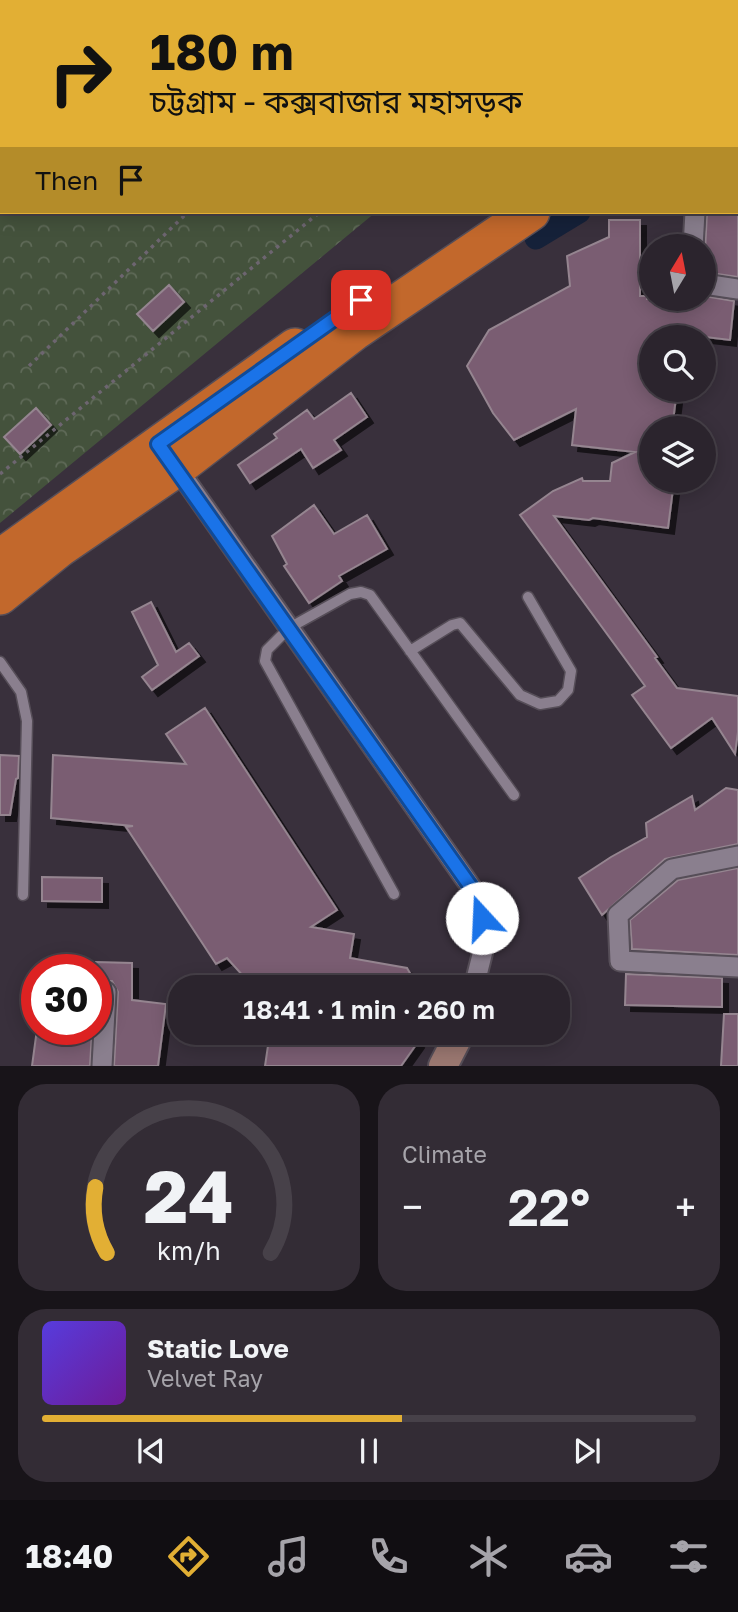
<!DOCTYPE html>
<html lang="en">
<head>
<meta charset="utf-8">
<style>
	body { margin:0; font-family:"Golos Text","Noto Sans Bengali",sans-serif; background:#332c35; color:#f1f3f6; height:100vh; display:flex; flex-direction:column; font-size:26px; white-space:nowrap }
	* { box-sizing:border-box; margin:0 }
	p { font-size:23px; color:#a6a4aa }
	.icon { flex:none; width:38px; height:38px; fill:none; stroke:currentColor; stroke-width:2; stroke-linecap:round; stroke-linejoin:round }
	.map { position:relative; height:1066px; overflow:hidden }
	.drawer { display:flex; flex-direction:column; gap:18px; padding:18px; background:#181419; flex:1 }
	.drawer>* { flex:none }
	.top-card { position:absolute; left:0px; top:0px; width:738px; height:214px; box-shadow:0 4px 18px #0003,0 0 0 2px #474149; background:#e2af34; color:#111; overflow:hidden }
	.needle { width:46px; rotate:10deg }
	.controls { position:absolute; left:639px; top:234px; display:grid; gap:14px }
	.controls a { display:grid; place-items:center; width:77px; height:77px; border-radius:50%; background:#2b242d; box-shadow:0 4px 18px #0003,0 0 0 2px #474149; font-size:35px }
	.speed { position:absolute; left:21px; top:954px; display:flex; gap:14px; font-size:35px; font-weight:700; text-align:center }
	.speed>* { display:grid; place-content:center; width:91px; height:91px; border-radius:50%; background:#2b242d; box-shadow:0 4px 18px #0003,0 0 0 2px #474149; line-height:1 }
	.speed .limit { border:10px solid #d22; background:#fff; color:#111 }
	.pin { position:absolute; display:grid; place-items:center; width:60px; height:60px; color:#fff; margin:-30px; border-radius:14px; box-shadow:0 4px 10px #0006 }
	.me { position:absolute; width:77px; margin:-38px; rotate:340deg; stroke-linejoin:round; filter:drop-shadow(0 0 5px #0008) }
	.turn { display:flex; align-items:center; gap:24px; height:147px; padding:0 35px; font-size:32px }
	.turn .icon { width:91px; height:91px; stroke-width:2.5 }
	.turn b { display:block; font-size:49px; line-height:60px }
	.then { display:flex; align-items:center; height:66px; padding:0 35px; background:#0003; gap:14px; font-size:26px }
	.big { font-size:52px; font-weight:600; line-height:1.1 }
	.drawer .tile { flex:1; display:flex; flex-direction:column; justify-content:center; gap:10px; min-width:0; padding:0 24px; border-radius:28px; background:#332c35 }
	.drawer .dial { align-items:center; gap:0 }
	.dial svg { height:182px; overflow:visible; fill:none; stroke:#474149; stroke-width:7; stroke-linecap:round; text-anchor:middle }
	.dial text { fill:#f1f3f6; stroke:none }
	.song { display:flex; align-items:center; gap:21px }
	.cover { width:84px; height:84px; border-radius:10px; background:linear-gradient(135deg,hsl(250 70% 55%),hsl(280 70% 35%)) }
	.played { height:7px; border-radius:4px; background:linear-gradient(90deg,#e2af34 55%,#474149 55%) }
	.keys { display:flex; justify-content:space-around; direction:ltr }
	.heat { display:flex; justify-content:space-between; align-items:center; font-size:38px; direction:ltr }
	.drawer .tiles { flex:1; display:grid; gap:18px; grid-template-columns:1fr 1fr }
	.tile:last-child { grid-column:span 2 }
	.trip { position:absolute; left:168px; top:975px; width:402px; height:70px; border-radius:28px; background:#2b242d; box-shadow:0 4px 18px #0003,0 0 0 2px #474149; font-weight:600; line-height:70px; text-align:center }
	.dock { display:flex; height:112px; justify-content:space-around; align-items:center; background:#110e12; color:#a6a4aa }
	.dock .icon { width:49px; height:49px }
	.dock .active { color:#e2af34 }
	.dock b { font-size:32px; color:#f1f3f6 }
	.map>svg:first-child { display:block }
	.park { fill:url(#park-crowns) }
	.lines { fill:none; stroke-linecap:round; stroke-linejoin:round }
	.canal { stroke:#152139; stroke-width:23 }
	.building { fill:#7a5d72; stroke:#958590; stroke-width:2; filter:url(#shadow) }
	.lane-casing { stroke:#564e58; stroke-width:13 }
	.street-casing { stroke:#564e58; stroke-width:23 }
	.secondary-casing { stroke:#564e58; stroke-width:32 }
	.highway-casing { stroke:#564e58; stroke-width:40 }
	.path { stroke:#6d6570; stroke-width:3.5; stroke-dasharray:3.5 5; stroke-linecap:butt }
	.lane { stroke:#8a7f8e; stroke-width:10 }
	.street { stroke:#8a7f8e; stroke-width:19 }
	.secondary { stroke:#9b7871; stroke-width:28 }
	.highway { stroke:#c2682c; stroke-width:37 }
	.route-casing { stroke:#114b97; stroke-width:18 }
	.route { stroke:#1a73e8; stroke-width:12 }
</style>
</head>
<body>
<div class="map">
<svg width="738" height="1066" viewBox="0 0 738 1066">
	<defs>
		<pattern id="park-crowns" width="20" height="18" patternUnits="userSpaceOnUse" patternTransform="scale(1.75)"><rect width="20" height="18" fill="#44523c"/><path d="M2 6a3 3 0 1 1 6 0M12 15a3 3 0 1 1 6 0" fill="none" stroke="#5f6a58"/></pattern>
		<filter id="shadow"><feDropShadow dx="6" dy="6" stdDeviation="0" flood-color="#0009"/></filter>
	</defs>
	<rect width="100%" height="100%" fill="#39303c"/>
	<path class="park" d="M 0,0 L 510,0 L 2,2 L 2,212 L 376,212 L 0,523 Z"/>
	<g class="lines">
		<path class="canal" d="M 737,116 L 738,116
			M 536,238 L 579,212"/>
	</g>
	<path class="building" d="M 707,212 L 738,212 L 738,277 L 704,272 Z
		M 609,220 L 640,220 L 640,296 L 647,296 L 647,299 L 704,299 L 704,296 L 734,301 L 730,340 L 680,334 L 680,337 L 651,336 L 651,390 L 677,390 L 672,429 L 651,429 L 651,481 L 674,481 L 668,528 L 593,518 L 589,520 L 554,516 L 657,657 L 655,658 L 677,688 L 738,696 L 738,732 L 735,754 L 712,718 L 671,748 L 632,695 L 645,686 L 520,515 L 553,491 L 582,478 L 583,481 L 610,481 L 612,463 L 635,452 L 572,445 L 576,409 L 514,440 L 493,413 L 467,366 L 489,330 L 570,286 L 567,256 L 609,237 Z
		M 169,285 L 184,302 L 153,331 L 137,314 Z
		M 351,393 L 367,417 L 334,440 L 341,450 L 313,468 L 301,449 L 250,483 L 238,465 L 277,438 L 274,434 L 307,410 L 314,419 Z
		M 36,408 L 51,425 L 20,454 L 4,437 Z
		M 314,505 L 334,534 L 367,515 L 387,549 L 339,576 L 342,581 L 309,603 L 284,566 L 287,564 L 272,536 Z
		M 151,602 L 176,652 L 189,643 L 199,656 L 152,690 L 142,677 L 158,665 L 132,612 Z
		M 205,708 L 337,910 L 311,927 L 354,934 L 350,958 L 407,968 L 418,987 L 253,987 L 227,958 L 216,964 L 126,827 L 133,826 L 51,818 L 53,755 L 186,764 L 166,734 Z
		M 0,755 L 19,756 L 18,778 L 16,779 L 10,815 L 0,815 Z
		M 726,788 L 738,790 L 738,844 L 665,859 L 602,915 L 579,878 L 611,857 L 647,837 L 646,823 L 692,796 L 695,810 Z
		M 738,868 L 738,955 L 632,949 L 630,920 L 678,880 Z
		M 42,877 L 102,878 L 102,902 L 42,901 Z
		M 96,962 L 132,963 L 132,1000 L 166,1004 L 158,1066 L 114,1066 L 118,992 L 112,981 L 101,981 L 96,985 Z
		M 626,974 L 722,978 L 722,1007 L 625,1005 Z
		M 724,1014 L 738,1014 L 738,1066 L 721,1066 Z
		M 37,1029 L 92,1031 L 90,1066 L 32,1066 Z
		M 305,1032 L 405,1032 L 418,1042 L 401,1066 L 265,1066 L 269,1039 L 305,1045 Z"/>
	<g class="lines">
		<g class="lane-casing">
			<path id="lane" d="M 410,651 L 452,625 L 460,623 L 520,695 L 540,704 L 558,701 L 568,690 L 571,671 L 528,597
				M 0,662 L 21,692 L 27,721 L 23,895
				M 394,894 L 265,661 L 267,650 L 289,628 L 350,594 L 361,592 L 370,595 L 514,795"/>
		</g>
		<g class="street-casing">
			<path id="street" d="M 673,0 L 673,2
				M 693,247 L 695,212
				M 704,284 L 738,289
				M 172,461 L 478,897 L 486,939 L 474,987
				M 738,856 L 672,869 L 618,915 L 620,961 L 738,967
				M 102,1066 L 106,992"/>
		</g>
		<g class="secondary-casing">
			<path id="secondary" d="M 443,1066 L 460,1033"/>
		</g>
		<g class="highway-casing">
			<path id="highway" d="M 737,70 L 738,69
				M 0,558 L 295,347
				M 0,596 L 60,548 L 177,468 L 354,332 L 531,212"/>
		</g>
		<path class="path" d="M 265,0 L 266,2
			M 155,2 L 157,0
			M 339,2 L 339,0
			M 0,158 L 2,158
			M 29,366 L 188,212
			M 0,474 L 320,212"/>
		<use href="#lane" class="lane"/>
		<use href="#street" class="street"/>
		<use href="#secondary" class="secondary"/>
		<use href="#highway" class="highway"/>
	</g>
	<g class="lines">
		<g class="route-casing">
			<path id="route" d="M 361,300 L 158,444 L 478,897 L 482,918"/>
		</g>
		<use href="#route" class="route"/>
	</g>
</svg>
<div class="controls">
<a><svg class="needle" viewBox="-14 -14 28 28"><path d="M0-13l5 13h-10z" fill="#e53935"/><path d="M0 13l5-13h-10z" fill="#a6a4aa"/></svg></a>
<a><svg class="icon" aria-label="search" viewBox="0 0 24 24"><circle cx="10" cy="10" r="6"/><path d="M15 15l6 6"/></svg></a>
<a><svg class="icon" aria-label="layers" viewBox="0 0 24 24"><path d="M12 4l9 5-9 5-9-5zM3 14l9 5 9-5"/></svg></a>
</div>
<div class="speed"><div class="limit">30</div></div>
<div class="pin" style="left:361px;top:300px;background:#d93025"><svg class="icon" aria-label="arrive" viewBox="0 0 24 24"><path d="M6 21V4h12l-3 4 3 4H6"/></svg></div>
<svg class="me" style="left:482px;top:918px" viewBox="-20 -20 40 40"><circle r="19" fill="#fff"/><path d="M0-13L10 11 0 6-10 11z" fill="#1a73e8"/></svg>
<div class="trip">18:41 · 1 min · 260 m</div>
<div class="top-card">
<div class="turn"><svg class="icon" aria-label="right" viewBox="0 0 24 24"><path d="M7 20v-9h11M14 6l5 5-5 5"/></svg><div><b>180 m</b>চট্টগ্রাম - কক্সবাজার মহাসড়ক</div></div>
<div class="then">Then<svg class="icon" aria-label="arrive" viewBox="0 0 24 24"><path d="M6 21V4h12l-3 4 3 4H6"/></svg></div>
</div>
</div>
<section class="drawer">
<div class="tiles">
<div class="tile dial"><svg viewBox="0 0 100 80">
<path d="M14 69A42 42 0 1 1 86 69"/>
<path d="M14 69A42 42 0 0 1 9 40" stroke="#e2af34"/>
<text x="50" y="56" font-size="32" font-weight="700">24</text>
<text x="50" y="72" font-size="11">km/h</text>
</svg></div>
<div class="tile"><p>Climate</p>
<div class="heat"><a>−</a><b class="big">22°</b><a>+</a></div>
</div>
<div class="tile">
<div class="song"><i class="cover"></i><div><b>Static Love</b><p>Velvet Ray</p></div></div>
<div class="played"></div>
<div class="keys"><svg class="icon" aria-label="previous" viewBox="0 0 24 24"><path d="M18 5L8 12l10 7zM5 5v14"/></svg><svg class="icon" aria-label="pause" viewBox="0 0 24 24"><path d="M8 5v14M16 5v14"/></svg><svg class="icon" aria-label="next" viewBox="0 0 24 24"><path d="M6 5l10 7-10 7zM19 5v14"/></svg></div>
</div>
</div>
</section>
<nav class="dock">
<b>18:40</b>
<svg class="icon active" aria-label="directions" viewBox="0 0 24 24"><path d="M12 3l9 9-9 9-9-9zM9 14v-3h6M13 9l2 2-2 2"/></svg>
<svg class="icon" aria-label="music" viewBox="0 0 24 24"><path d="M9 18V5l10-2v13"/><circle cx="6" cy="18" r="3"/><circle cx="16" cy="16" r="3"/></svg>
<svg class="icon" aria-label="phone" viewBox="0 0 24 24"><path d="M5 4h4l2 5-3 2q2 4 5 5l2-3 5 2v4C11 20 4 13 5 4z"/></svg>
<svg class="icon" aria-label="climate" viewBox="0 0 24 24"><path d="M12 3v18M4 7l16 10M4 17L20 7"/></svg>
<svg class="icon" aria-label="car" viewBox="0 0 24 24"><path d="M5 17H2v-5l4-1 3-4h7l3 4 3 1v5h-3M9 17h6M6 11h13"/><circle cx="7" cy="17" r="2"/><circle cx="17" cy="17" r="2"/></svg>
<svg class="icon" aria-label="filters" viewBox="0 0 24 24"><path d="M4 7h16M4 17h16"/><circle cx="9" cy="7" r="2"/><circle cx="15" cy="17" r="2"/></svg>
</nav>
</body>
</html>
